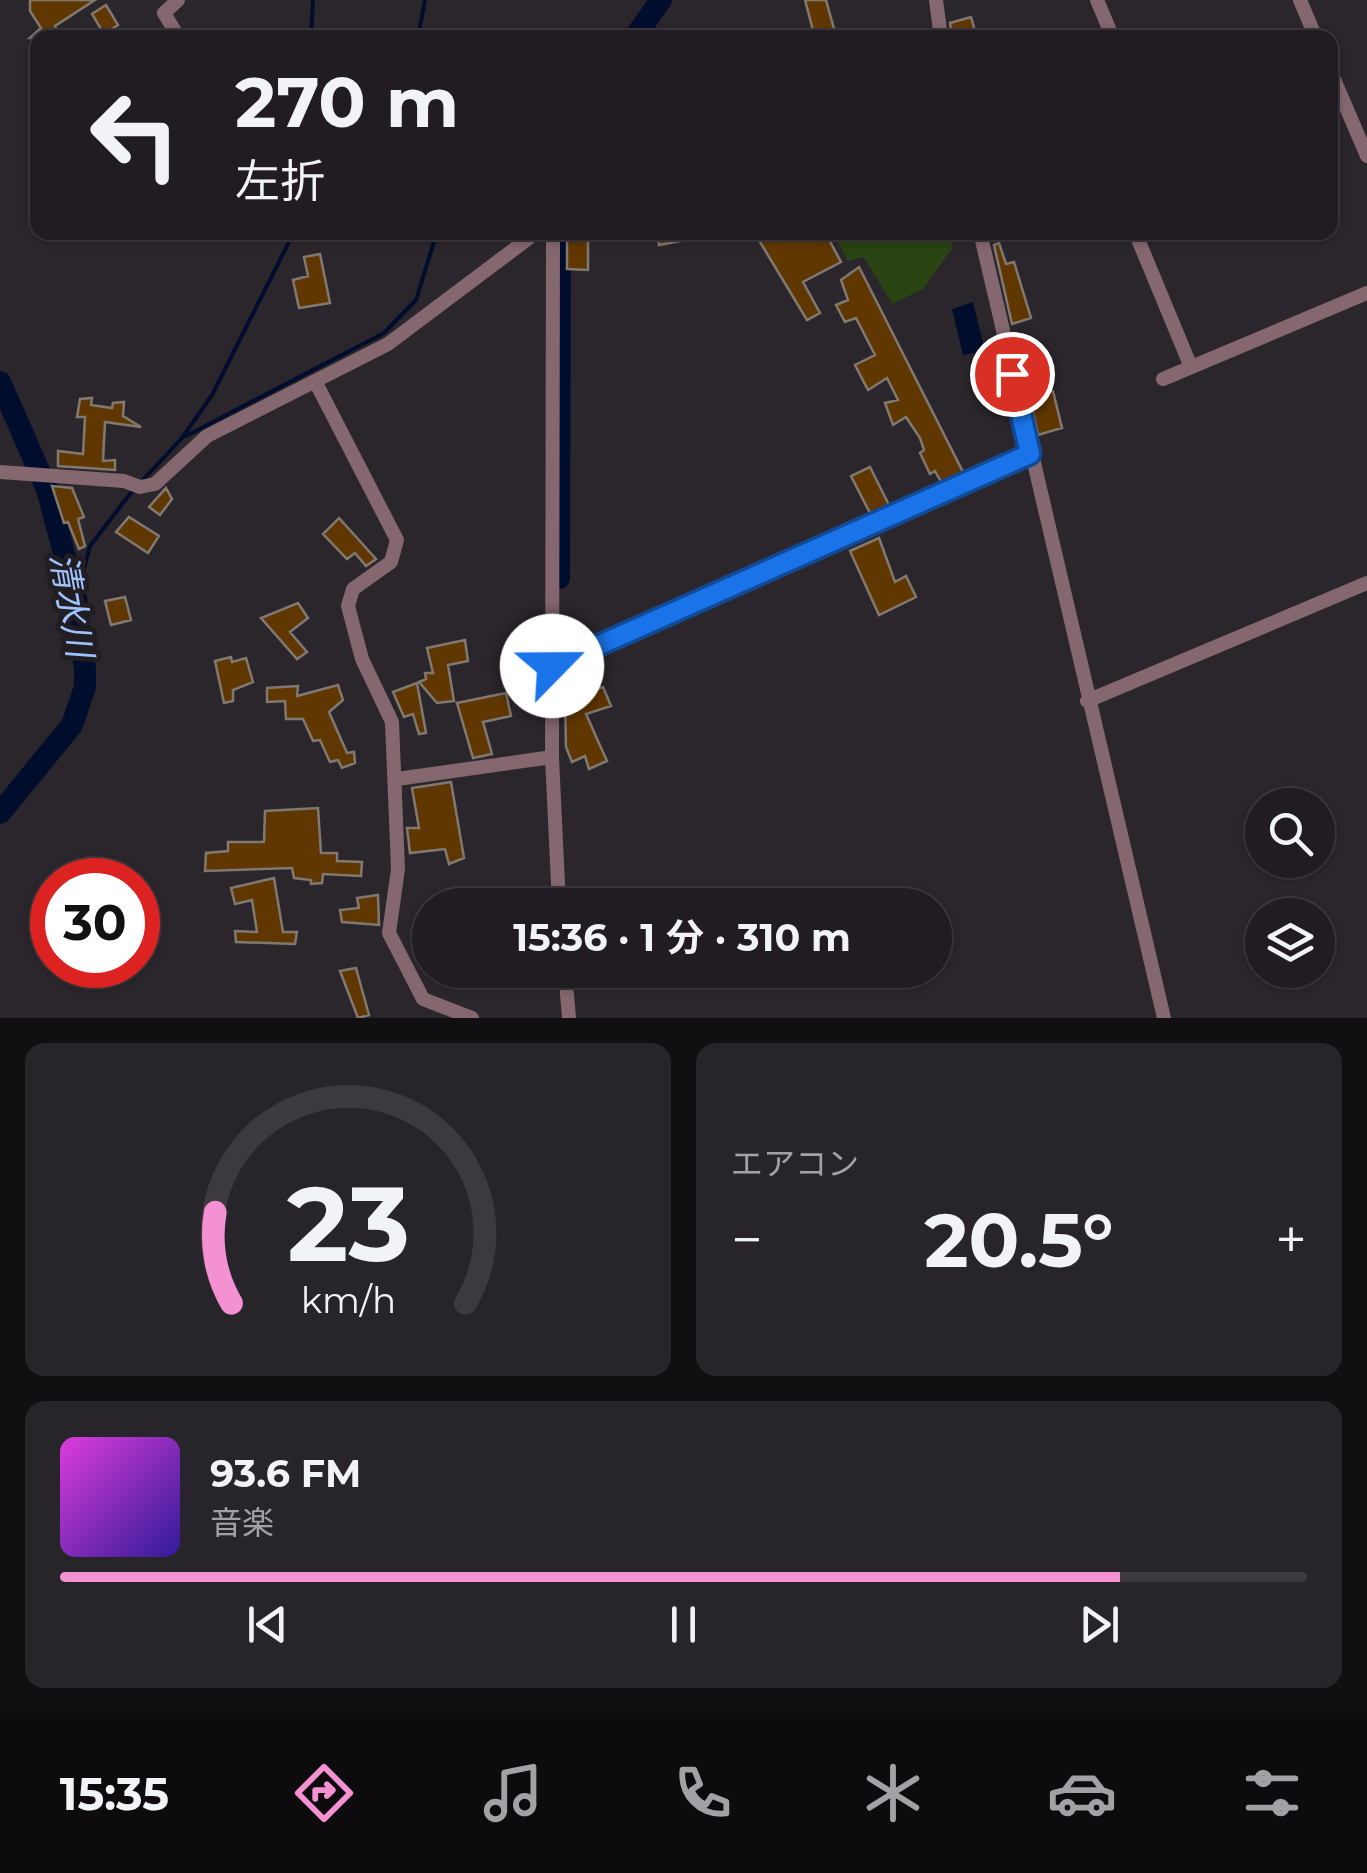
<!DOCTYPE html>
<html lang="ja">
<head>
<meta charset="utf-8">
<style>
	body { margin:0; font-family:Montserrat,"Noto Sans JP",sans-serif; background:#28252a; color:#f1f3f6; height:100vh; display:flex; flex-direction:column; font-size:38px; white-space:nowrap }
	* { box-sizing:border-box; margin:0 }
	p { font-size:32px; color:#a2a1a5 }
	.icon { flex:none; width:55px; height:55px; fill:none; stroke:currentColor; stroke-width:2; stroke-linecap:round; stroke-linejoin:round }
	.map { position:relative; height:1018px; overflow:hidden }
	.drawer { display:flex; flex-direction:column; gap:25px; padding:25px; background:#120f12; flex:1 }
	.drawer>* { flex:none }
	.banner { position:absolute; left:30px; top:30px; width:1308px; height:210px; border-radius:20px; box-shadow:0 2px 8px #0004,0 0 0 2px #3d3a3f; background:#201c21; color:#f1f3f6; overflow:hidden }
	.tools { position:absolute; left:1245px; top:788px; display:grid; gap:20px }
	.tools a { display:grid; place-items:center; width:90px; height:90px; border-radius:50%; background:#201c21; box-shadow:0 2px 8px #0004,0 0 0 2px #3d3a3f; font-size:50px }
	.speed { position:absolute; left:30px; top:858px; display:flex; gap:20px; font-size:50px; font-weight:700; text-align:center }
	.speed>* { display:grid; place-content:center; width:130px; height:130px; border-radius:50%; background:#201c21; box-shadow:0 2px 8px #0004,0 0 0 2px #3d3a3f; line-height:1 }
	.speed .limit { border:15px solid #d22; background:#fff; color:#111 }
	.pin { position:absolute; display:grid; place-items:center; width:85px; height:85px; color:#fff; margin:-42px; border:5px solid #fff; border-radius:50%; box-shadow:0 2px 10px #0007 }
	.me { position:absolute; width:110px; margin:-55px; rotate:67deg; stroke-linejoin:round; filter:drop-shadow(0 0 8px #0008) }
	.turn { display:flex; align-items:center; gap:35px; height:210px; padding:0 40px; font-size:45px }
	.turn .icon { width:130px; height:130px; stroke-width:2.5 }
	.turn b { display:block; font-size:70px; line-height:85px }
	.big { font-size:75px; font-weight:700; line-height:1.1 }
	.drawer .card { flex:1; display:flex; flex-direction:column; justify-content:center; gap:15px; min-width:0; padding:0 35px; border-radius:20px; background:#28252a }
	.drawer .dial { align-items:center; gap:0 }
	.dial svg { height:260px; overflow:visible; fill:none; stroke:#3d3a3f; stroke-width:7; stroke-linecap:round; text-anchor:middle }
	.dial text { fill:#f1f3f6; stroke:none }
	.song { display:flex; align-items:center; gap:30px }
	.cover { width:120px; height:120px; border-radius:15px; background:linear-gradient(135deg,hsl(300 70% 55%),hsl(250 70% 35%)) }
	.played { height:10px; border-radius:5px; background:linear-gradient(90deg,#f491d3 85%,#3d3a3f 85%) }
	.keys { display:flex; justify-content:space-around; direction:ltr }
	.heat { display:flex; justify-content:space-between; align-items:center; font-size:55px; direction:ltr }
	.drawer .tiles { flex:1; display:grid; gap:25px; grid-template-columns:1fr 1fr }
	.card:last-child { grid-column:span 2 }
	.trip { position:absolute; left:412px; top:888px; width:540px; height:100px; border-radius:50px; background:#201c21; box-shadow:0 2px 8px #0004,0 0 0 2px #3d3a3f; font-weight:700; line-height:100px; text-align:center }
	.dock { display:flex; height:160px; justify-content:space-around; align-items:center; background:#0d0b0d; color:#a2a1a5 }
	.dock .icon { width:70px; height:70px }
	.dock .current { color:#f491d3 }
	.dock b { font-size:45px; color:#f1f3f6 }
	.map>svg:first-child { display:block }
	.green { fill:#294312 }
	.water { fill:#000d2c }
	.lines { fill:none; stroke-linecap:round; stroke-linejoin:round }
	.stream { stroke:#000d2c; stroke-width:4 }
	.river { stroke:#000d2c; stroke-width:22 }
	.building { fill:#613701; stroke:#807972; stroke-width:2.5 }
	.minor { stroke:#84676f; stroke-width:14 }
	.route-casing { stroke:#114b97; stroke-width:25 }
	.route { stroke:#1a73e8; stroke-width:18 }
	.labels { text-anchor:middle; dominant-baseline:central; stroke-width:10; stroke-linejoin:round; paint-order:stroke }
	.water-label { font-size:35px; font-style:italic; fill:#9cc3fd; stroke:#211d23 }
</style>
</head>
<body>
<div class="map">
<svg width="1367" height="1018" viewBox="0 0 1367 1018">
	<rect width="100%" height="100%" fill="#2b262c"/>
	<path class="green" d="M 833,233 L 949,233 L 953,247 L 923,289 L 892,304 L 864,257 L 848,261 Z"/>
	<path class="water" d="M 973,302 L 985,351 L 963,355 L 952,309 Z"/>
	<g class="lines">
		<path class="stream" d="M 311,38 L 313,0
			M 418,38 L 425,0
			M 186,436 L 384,333 L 416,300 L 437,232
			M 140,483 L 182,438 L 212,395 L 294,232
			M 76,598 L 90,546 L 133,490"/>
		<path class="river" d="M 634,38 L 661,0
			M 0,382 L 47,489 L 76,598 L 85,670 L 85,687 L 72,725 L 0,813
			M 559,578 L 560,232"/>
	</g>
	<path class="building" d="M 30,0 L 95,0 L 55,26 L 62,38 L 30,38 L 41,28 L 30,11 Z
		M 805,0 L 826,0 L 834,29 L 814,34 Z
		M 106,5 L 118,25 L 104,34 L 92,14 Z
		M 971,17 L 977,38 L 952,38 L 950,23 Z
		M 657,232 L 696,232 L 697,238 L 659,245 Z
		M 754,232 L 825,232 L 841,262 L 803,282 L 820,313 L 807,320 Z
		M 567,238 L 588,238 L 588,270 L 567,269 Z
		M 999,243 L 1006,264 L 1014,262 L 1031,318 L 1012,324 L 994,245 Z
		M 320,254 L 330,303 L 299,308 L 293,280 L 308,276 L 304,257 Z
		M 859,267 L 963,472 L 941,482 L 935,471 L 930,474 L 920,453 L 924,450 L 920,438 L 906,417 L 893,425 L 885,403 L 898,400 L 887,378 L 868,390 L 855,365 L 875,355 L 856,318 L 845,322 L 836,305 L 848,300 L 841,280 Z
		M 1031,366 L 1042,392 L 1053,391 L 1062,428 L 1038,435 L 1023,368 Z
		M 92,398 L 91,405 L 112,408 L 113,403 L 124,402 L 123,416 L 141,427 L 105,422 L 103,461 L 115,460 L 115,470 L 58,466 L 58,451 L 83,454 L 85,417 L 77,417 L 80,399 Z
		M 870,467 L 889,505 L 870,513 L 851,476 Z
		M 52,486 L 72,488 L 84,517 L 78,519 L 85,546 L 79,549 L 68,522 L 64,523 Z
		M 166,488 L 172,499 L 160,515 L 149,507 Z
		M 129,517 L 159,536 L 148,553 L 116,532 Z
		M 339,518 L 376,559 L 366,566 L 355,553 L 347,559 L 323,534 Z
		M 879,538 L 895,582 L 906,576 L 916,597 L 879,615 L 850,551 Z
		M 125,597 L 131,620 L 111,625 L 105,601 Z
		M 298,603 L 308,618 L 290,632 L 307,652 L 297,659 L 261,618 Z
		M 465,640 L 468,661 L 448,665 L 454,701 L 437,703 L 419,682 L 426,679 L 425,673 L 433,673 L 427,648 Z
		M 231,657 L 232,662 L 246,658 L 253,682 L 233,690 L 233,701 L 224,703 L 215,661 Z
		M 417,683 L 426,733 L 419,734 L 413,714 L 404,717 L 393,692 Z
		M 338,685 L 343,700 L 329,712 L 347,753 L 354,752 L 355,763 L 342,768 L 338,760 L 330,762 L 320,740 L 313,741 L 303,719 L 286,719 L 285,701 L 267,702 L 267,688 L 298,686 L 297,696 Z
		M 603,687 L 611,706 L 586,714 L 607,761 L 589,769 L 585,756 L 572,762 L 566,747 L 565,700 Z
		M 506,693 L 511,716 L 483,722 L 492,754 L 473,758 L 457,703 Z
		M 451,782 L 464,858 L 449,864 L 445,849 L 410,853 L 407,828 L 419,828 L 412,788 Z
		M 318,808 L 321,853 L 337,853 L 337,861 L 362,862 L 361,876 L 323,874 L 322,883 L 311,884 L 311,880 L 294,878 L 292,868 L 205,871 L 206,853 L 228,851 L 228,842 L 264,842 L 265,811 Z
		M 274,878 L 283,932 L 297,932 L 295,944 L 236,942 L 235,931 L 257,932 L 252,900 L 235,904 L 231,888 Z
		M 378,895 L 379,925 L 342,922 L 340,910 L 359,908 L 357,898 Z
		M 356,968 L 369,1015 L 358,1018 L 340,971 Z"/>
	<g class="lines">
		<path class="minor" d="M 178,0 L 164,13 L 179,38
			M 936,0 L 941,38
			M 1097,0 L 1113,38
			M 1300,0 L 1316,38
			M 1330,70 L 1367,156
			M 553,232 L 552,757 L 559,905
			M 980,232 L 1164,1018
			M 1135,232 L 1191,367
			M 1163,379 L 1367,293
			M 316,383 L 397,540 L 391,562 L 353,589 L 348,606 L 362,659 L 392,722 L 398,869 L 389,933 L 423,999 L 472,1018
			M 0,472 L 124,481 L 140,487 L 155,484 L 207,436 L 388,344 L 537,232
			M 553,666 L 1030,454
			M 1087,701 L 1367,583
			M 397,779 L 552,757
			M 565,970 L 569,1018"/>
	</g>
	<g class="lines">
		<g class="route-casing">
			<path id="route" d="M 552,666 L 1030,454 L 1012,374"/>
		</g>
		<use href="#route" class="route"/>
	</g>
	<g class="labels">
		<g class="water-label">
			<text transform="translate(72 605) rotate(80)">清水川</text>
		</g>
	</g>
</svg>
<div class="tools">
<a><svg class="icon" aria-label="search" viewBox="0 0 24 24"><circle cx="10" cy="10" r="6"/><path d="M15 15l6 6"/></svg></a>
<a><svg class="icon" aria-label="layers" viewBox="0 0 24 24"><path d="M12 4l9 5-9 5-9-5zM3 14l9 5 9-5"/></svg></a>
</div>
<div class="speed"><div class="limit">30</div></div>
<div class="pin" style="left:1012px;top:374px;background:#d93025"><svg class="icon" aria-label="arrive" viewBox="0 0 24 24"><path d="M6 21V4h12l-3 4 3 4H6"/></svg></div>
<svg class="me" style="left:552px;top:666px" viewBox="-20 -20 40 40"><circle r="19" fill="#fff"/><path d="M0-13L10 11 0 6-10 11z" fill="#1a73e8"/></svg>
<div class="trip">15:36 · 1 分 · 310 m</div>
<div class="banner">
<div class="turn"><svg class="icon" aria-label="left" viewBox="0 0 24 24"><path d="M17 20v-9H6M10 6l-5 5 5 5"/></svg><div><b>270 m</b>左折</div></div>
</div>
</div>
<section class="drawer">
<div class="tiles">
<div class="card dial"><svg viewBox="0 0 100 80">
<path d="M14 69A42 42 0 1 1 86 69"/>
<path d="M14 69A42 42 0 0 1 9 41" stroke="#f491d3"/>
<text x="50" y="56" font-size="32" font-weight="700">23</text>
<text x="50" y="72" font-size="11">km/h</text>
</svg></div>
<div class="card"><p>エアコン</p>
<div class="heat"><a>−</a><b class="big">20.5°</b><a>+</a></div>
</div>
<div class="card">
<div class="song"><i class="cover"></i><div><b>93.6 FM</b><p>音楽</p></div></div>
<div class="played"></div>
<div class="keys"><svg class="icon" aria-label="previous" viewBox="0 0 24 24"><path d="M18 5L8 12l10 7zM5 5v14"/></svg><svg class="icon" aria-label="pause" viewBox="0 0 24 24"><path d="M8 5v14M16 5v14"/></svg><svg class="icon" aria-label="next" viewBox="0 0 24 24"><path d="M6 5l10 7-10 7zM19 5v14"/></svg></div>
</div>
</div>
</section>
<nav class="dock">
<b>15:35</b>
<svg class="icon current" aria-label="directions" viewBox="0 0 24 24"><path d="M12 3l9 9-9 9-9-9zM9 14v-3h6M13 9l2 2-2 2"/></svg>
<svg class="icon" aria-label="music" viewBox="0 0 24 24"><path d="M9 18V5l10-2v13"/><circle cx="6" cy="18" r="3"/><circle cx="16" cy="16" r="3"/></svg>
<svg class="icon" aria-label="phone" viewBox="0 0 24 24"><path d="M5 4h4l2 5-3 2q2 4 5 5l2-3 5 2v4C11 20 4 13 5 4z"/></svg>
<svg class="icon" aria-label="climate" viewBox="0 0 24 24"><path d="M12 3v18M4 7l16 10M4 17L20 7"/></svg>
<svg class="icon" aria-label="car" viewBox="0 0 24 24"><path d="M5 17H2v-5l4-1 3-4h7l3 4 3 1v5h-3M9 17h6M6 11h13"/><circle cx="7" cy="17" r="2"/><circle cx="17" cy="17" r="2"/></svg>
<svg class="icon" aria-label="filters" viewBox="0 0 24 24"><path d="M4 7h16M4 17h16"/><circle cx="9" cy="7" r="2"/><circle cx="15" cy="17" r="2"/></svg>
</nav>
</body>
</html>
